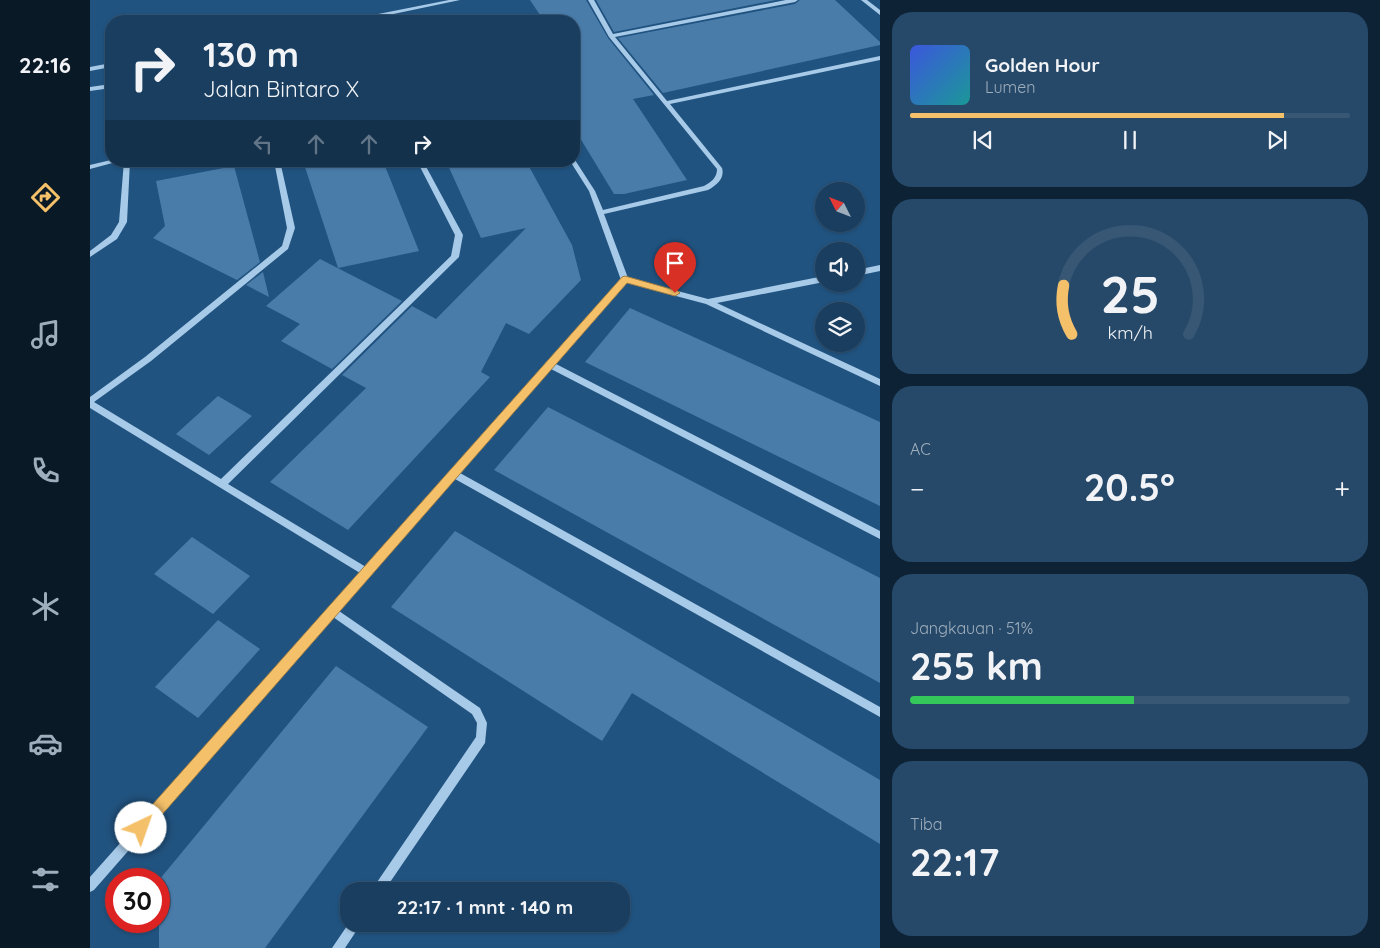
<!DOCTYPE html>
<html lang="id">
<head>
<meta charset="utf-8">
<style>
	body { margin:0; font-family:Quicksand,sans-serif; background:#264969; color:#f1f3f6; height:100vh; display:flex; flex-direction:column; font-size:19px; white-space:nowrap }
	* { box-sizing:border-box; margin:0 }
	p { font-size:16px; color:#9faebd }
	.icon { flex:none; width:28px; height:28px; fill:none; stroke:currentColor; stroke-width:2; stroke-linecap:round; stroke-linejoin:round }
	.map { position:relative; flex:1; overflow:hidden }
	.sheet { display:flex; flex-direction:column; gap:12px; padding:12px; background:#0e2235; width:500px }
	.sheet>* { flex:none }
	.banner { position:absolute; left:15px; top:15px; width:475px; height:152px; border-radius:20px; box-shadow:0 1px 4px #0004,0 0 0 1px #375775; background:#193e60; color:#f1f3f6; overflow:hidden }
	.needle { width:32px; rotate:312deg }
	.fabs { position:absolute; left:725px; top:182px; display:grid; gap:10px }
	.fabs a { display:grid; place-items:center; width:50px; height:50px; border-radius:50%; background:#193e60; box-shadow:0 1px 4px #0004,0 0 0 1px #375775; font-size:25px }
	.speed { position:absolute; left:15px; top:868px; display:flex; gap:10px; font-size:25px; font-weight:700; text-align:center }
	.speed>* { display:grid; place-content:center; width:65px; height:65px; border-radius:50%; background:#193e60; box-shadow:0 1px 4px #0004,0 0 0 1px #375775; line-height:1 }
	.speed .limit { border:8px solid #d22; background:#fff; color:#111 }
	.pin { position:absolute; display:grid; place-items:center; width:42px; height:42px; color:#fff; margin:-51px -21px; border-radius:50% 50% 50% 0; rotate:-45deg; box-shadow:0 0 5px #0007 }
	.pin .icon { rotate:45deg }
	.me { position:absolute; width:55px; margin:-28px; rotate:42deg; stroke-linejoin:round; filter:drop-shadow(0 0 4px #0008) }
	.turn { display:flex; align-items:center; gap:18px; height:105px; padding:0 15px; font-size:22px }
	.turn .icon { width:65px; height:65px; stroke-width:2.5 }
	.turn b { display:block; font-size:35px; line-height:42px }
	.lanes { display:flex; align-items:center; height:48px; padding:0 15px; background:#0003; justify-content:center; gap:25px; direction:ltr }
	.lanes .off { opacity:.35 }
	.big { font-size:38px; font-weight:700; line-height:1.1 }
	.sheet .widget { flex:1; display:flex; flex-direction:column; justify-content:center; gap:8px; min-width:0; padding:0 18px; border-radius:20px; background:#264969 }
	.sheet .dial { align-items:center; gap:0 }
	.dial svg { height:130px; overflow:visible; fill:none; stroke:#375775; stroke-width:7; stroke-linecap:round; text-anchor:middle }
	.dial text { fill:#f1f3f6; stroke:none }
	.song { display:flex; align-items:center; gap:15px }
	.cover { width:60px; height:60px; border-radius:8px; background:linear-gradient(135deg,hsl(230 70% 55%),hsl(180 70% 35%)) }
	.played { height:5px; border-radius:2px; background:linear-gradient(90deg,#f4c069 85%,#375775 85%) }
	.keys { display:flex; justify-content:space-around; direction:ltr }
	.heat { display:flex; justify-content:space-between; align-items:center; font-size:28px; direction:ltr }
	.charge { height:8px; border-radius:4px; background:linear-gradient(90deg,#34c759 51%,#375775 0) }
	.trip { position:absolute; left:250px; top:882px; width:290px; height:50px; border-radius:20px; background:#193e60; box-shadow:0 1px 4px #0004,0 0 0 1px #375775; font-weight:700; line-height:50px; text-align:center }
	main { display:flex; flex:1; min-height:0 }
	.tabs { display:flex; flex-direction:column; width:90px; justify-content:space-around; align-items:center; background:#0a1926; color:#9faebd }
	.tabs .icon { width:35px; height:35px }
	.tabs .active { color:#f4c069 }
	.tabs b { font-size:22px; color:#f1f3f6 }
	.map>svg:first-child { display:block }
	.building { fill:#4a7caa }
	.lines { fill:none; stroke-linecap:round; stroke-linejoin:round }
	.minor { fill:#a7cae8; fill-rule:evenodd }
	.route { fill:#f4c069; stroke:#9f7d44 }
</style>
</head>
<body>
<main>
<nav class="tabs">
<b>22:16</b>
<svg class="icon active" aria-label="directions" viewBox="0 0 24 24"><path d="M12 3l9 9-9 9-9-9zM9 14v-3h6M13 9l2 2-2 2"/></svg>
<svg class="icon" aria-label="music" viewBox="0 0 24 24"><path d="M9 18V5l10-2v13"/><circle cx="6" cy="18" r="3"/><circle cx="16" cy="16" r="3"/></svg>
<svg class="icon" aria-label="phone" viewBox="0 0 24 24"><path d="M5 4h4l2 5-3 2q2 4 5 5l2-3 5 2v4C11 20 4 13 5 4z"/></svg>
<svg class="icon" aria-label="climate" viewBox="0 0 24 24"><path d="M12 3v18M4 7l16 10M4 17L20 7"/></svg>
<svg class="icon" aria-label="car" viewBox="0 0 24 24"><path d="M5 17H2v-5l4-1 3-4h7l3 4 3 1v5h-3M9 17h6M6 11h13"/><circle cx="7" cy="17" r="2"/><circle cx="17" cy="17" r="2"/></svg>
<svg class="icon" aria-label="filters" viewBox="0 0 24 24"><path d="M4 7h16M4 17h16"/><circle cx="9" cy="7" r="2"/><circle cx="15" cy="17" r="2"/></svg>
</nav>
<div class="map">
<svg width="790" height="948" viewBox="0 0 790 948">
	<rect width="100%" height="100%" fill="#215380"/>
	<path class="building" d="M 440,0 L 496,0 L 518,38 L 564,95 L 543,99 L 597,180 L 534,194 L 524,194 L 484,128 L 484,21 L 454,21 Z
		M 506,0 L 686,0 L 524,32 Z
		M 710,0 L 745,0 L 790,42 L 790,45 L 573,93 L 528,38 L 705,4 Z
		M 213,161 L 293,161 L 329,251 L 248,268 Z
		M 356,161 L 436,161 L 482,245 L 491,280 L 439,334 L 416,323 L 391,372 L 400,377 L 258,530 L 180,482 L 276,388 L 252,375 L 322,306 L 346,319 L 436,228 L 391,238 Z
		M 144,166 L 170,262 L 147,280 L 63,238 L 75,226 L 66,181 Z
		M 230,259 L 312,301 L 242,369 L 191,341 L 210,324 L 176,306 Z
		M 173,272 L 179,297 L 156,285 Z
		M 540,308 L 790,422 L 790,506 L 495,362 Z
		M 128,396 L 162,416 L 119,455 L 86,434 Z
		M 458,407 L 790,578 L 790,683 L 404,470 Z
		M 365,531 L 790,780 L 790,844 L 542,693 L 512,741 L 301,607 Z
		M 102,537 L 160,576 L 123,614 L 64,574 Z
		M 128,620 L 170,649 L 108,718 L 65,687 Z
		M 246,666 L 338,727 L 175,948 L 69,948 L 69,880 Z"/>
	<g class="lines">
		<path class="minor" d="M 359,0 L 370,0 L 270,21 L 260,21 L 263,19 Z
			M 498,0 L 504,0 L 523,34 L 696,0 L 708,0 L 705,2 L 525,37 L 577,101 L 790,56 L 790,60 L 580,104 L 632,168 C 635,178 627,185 618,190 L 514,214 L 538,278 L 618,299 L 734,276 L 734,282 L 627,303 L 790,379 L 790,386 L 616,304 L 537,283 L 466,364 L 790,531 L 790,539 L 461,369 L 370,473 L 790,707 L 790,717 L 365,479 L 249,611 L 390,708 L 397,723 L 395,743 L 294,891 L 281,891 L 386,737 L 387,723 L 382,714 L 243,617 L 4,890 L 0,892 L 0,877 L 270,573 L 0,408 L 0,397 L 55,357 L 192,246 L 197,228 L 184,161 L 190,161 L 205,228 L 198,249 L 61,361 L 4,402 L 131,479 L 361,256 L 365,235 L 327,161 L 333,161 L 373,235 L 369,257 L 138,484 L 276,567 L 455,365 L 456,362 L 459,361 L 531,280 L 499,191 L 480,161 L 484,161 L 484,159 L 485,160 L 505,191 L 513,210 L 614,186 C 621,182 627,178 627,169 L 519,37 Z
			M 771,0 L 777,0 L 790,10 L 790,15 Z
			M 21,63 L 21,67 L 0,71 L 0,67 Z
			M 21,84 L 21,88 L 0,91 L 0,87 Z
			M 21,160 L 30,161 L 0,169 L 0,165 Z
			M 34,161 L 40,161 L 37,222 L 27,239 L 0,257 L 0,251 L 21,235 L 29,222 Z
			M 790,265 L 790,271 L 766,276 L 766,270 Z
			M 259,923 L 271,924 L 255,948 L 242,948 Z"/>
	</g>
	<path class="route" d="M 535,276 L 588,291 L 590,293 L 585,296 L 537,283 L 56,833 L 51,835 L 46,833 L 44,828 L 46,823 L 532,277 Z"/>
</svg>
<div class="fabs">
<a><svg class="needle" viewBox="-14 -14 28 28"><path d="M0-13l5 13h-10z" fill="#e53935"/><path d="M0 13l5-13h-10z" fill="#9faebd"/></svg></a>
<a><svg class="icon" aria-label="sound" viewBox="0 0 24 24"><path d="M4 9h4l5-4v14l-5-4H4zM17 9q2 3 0 6"/></svg></a>
<a><svg class="icon" aria-label="layers" viewBox="0 0 24 24"><path d="M12 4l9 5-9 5-9-5zM3 14l9 5 9-5"/></svg></a>
</div>
<div class="speed"><div class="limit">30</div></div>
<div class="pin" style="left:585px;top:293px;background:#d93025"><svg class="icon" aria-label="arrive" viewBox="0 0 24 24"><path d="M6 21V4h12l-3 4 3 4H6"/></svg></div>
<svg class="me" style="left:51px;top:828px" viewBox="-20 -20 40 40"><circle r="19" fill="#fff"/><path d="M0-13L10 11 0 6-10 11z" fill="#f4c069"/></svg>
<div class="trip">22:17 · 1 mnt · 140 m</div>
<div class="banner">
<div class="turn"><svg class="icon" aria-label="right" viewBox="0 0 24 24"><path d="M7 20v-9h11M14 6l5 5-5 5"/></svg><div><b>130 m</b>Jalan Bintaro X</div></div>
<div class="lanes"><svg class="icon off" aria-label="left" viewBox="0 0 24 24"><path d="M17 20v-9H6M10 6l-5 5 5 5"/></svg><svg class="icon off" aria-label="ahead" viewBox="0 0 24 24"><path d="M12 20V5M6 11l6-6 6 6"/></svg><svg class="icon off" aria-label="ahead" viewBox="0 0 24 24"><path d="M12 20V5M6 11l6-6 6 6"/></svg><svg class="icon" aria-label="right" viewBox="0 0 24 24"><path d="M7 20v-9h11M14 6l5 5-5 5"/></svg></div>
</div>
</div>
<section class="sheet">
<div class="widget">
<div class="song"><i class="cover"></i><div><b>Golden Hour</b><p>Lumen</p></div></div>
<div class="played"></div>
<div class="keys"><svg class="icon" aria-label="previous" viewBox="0 0 24 24"><path d="M18 5L8 12l10 7zM5 5v14"/></svg><svg class="icon" aria-label="pause" viewBox="0 0 24 24"><path d="M8 5v14M16 5v14"/></svg><svg class="icon" aria-label="next" viewBox="0 0 24 24"><path d="M6 5l10 7-10 7zM19 5v14"/></svg></div>
</div>
<div class="widget dial"><svg viewBox="0 0 100 80">
<path d="M14 69A42 42 0 1 1 86 69"/>
<path d="M14 69A42 42 0 0 1 9 39" stroke="#f4c069"/>
<text x="50" y="56" font-size="32" font-weight="700">25</text>
<text x="50" y="72" font-size="11">km/h</text>
</svg></div>
<div class="widget"><p>AC</p>
<div class="heat"><a>−</a><b class="big">20.5°</b><a>+</a></div>
</div>
<div class="widget"><p>Jangkauan · 51%</p><b class="big">255 km</b><div class="charge"></div></div>
<div class="widget"><p>Tiba</p><b class="big">22:17</b></div>
</section>
</main>
</body>
</html>
